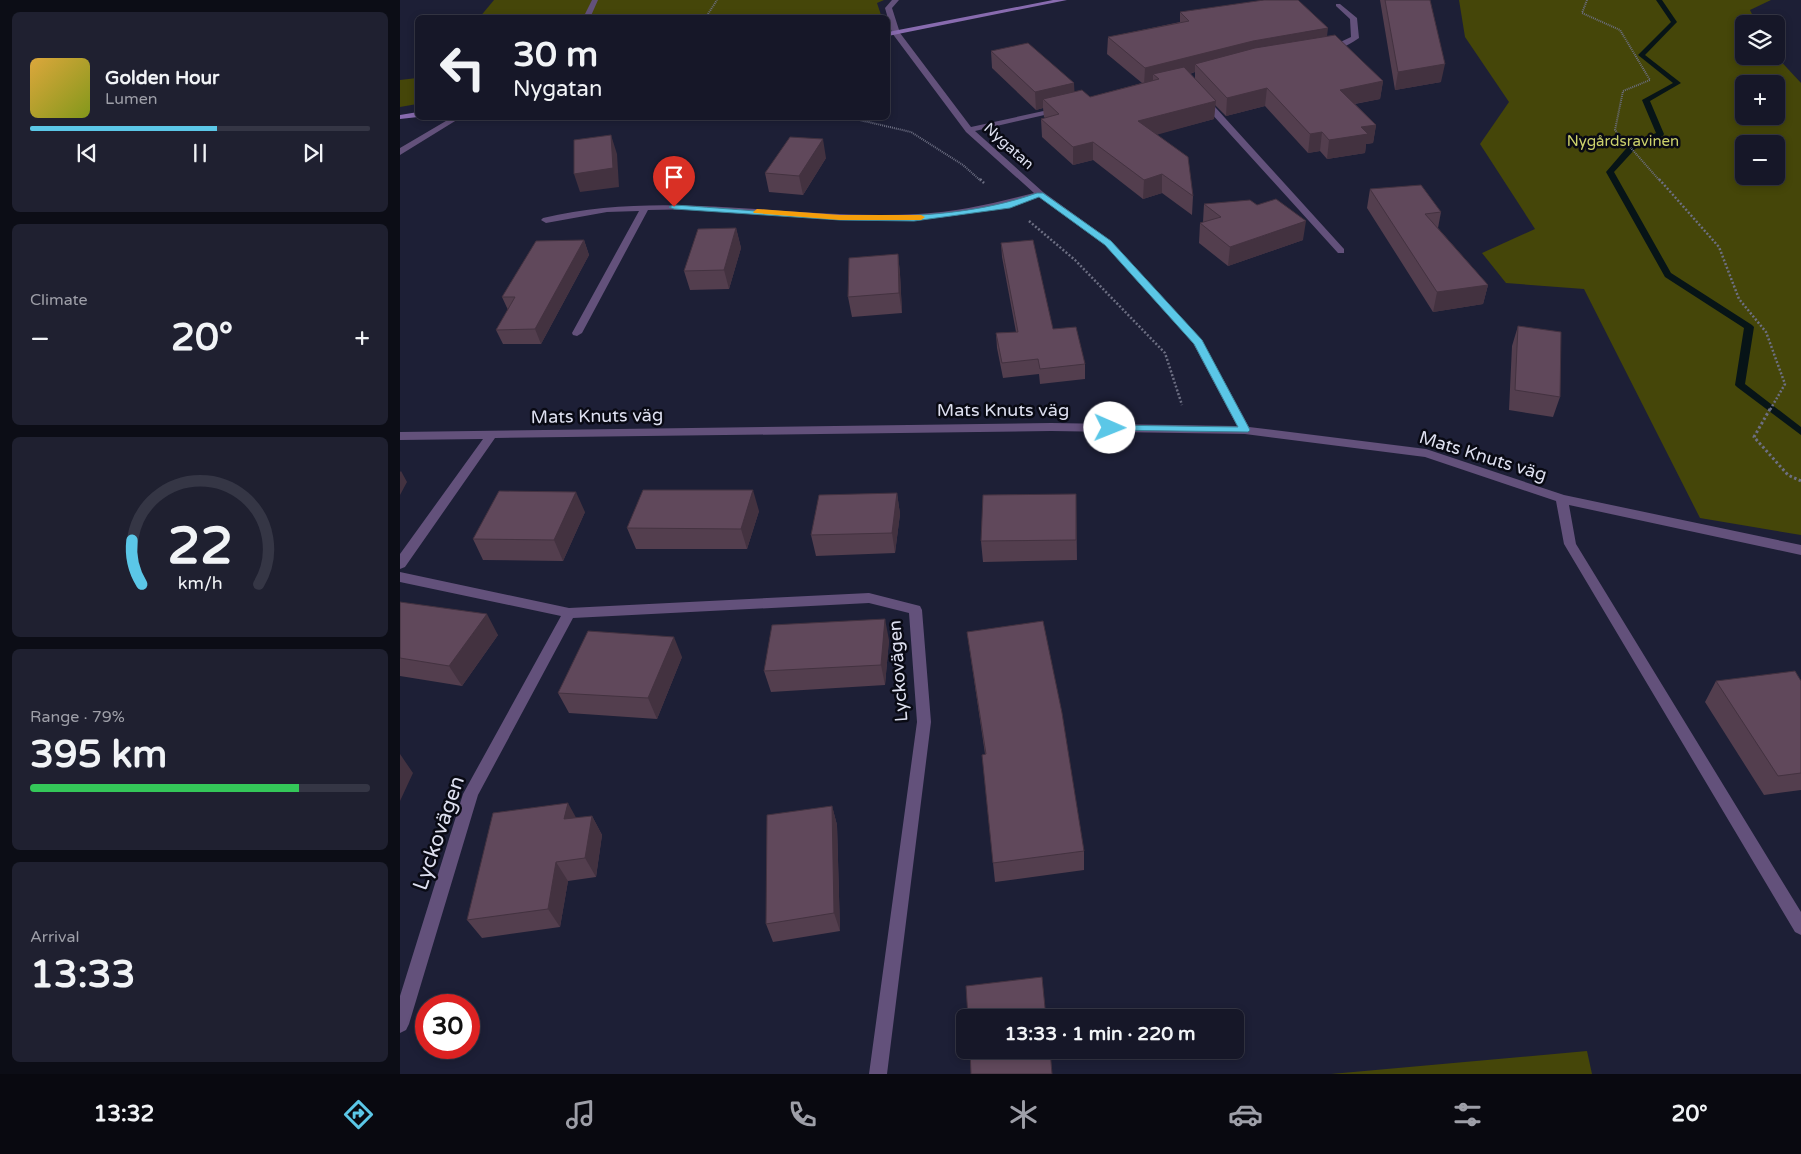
<!DOCTYPE html>
<html lang="en">
<head>
<meta charset="utf-8">
<style>
	body { margin:0; font-family:"Varela Round",sans-serif; background:#1f2030; color:#f1f3f6; height:100vh; display:flex; flex-direction:column; font-size:19px; white-space:nowrap }
	* { box-sizing:border-box; margin:0 }
	p { font-size:16px; color:#9e9fa8 }
	.icon { flex:none; width:28px; height:28px; fill:none; stroke:currentColor; stroke-width:2; stroke-linecap:round; stroke-linejoin:round }
	.map { position:relative; flex:1; overflow:hidden }
	.side { display:flex; flex-direction:column; gap:12px; padding:12px; background:#0c0d16; width:400px }
	.side>* { flex:none }
	.banner { position:absolute; left:15px; top:15px; width:475px; height:105px; border-radius:8px; box-shadow:0 2px 8px #0003,0 0 0 1px #353645; background:#161728; color:#f1f3f6; overflow:hidden }
	.tools { position:absolute; left:1335px; top:15px; display:grid; gap:10px }
	.tools a { display:grid; place-items:center; width:50px; height:50px; border-radius:8px; background:#161728; box-shadow:0 2px 8px #0003,0 0 0 1px #353645; font-size:25px }
	.speed { position:absolute; left:15px; top:994px; display:flex; gap:10px; font-size:25px; font-weight:700; text-align:center }
	.speed>* { display:grid; place-content:center; width:65px; height:65px; border-radius:50%; background:#161728; box-shadow:0 2px 8px #0003,0 0 0 1px #353645; line-height:1 }
	.speed .limit { border:8px solid #d22; background:#fff; color:#111 }
	.pin { position:absolute; display:grid; place-items:center; width:42px; height:42px; color:#fff; margin:-51px -21px; border-radius:50% 50% 50% 0; rotate:-45deg; box-shadow:0 0 5px #0007 }
	.pin .icon { rotate:45deg }
	.me { position:absolute; width:55px; margin:-28px; rotate:91deg; stroke-linejoin:round; filter:drop-shadow(0 0 4px #0008) }
	.turn { display:flex; align-items:center; gap:18px; height:105px; padding:0 15px; font-size:22px }
	.turn .icon { width:65px; height:65px; stroke-width:2.5 }
	.turn b { display:block; font-size:35px; line-height:42px }
	.big { font-size:38px; font-weight:700; line-height:1.1 }
	.side .widget { flex:1; display:flex; flex-direction:column; justify-content:center; gap:8px; min-width:0; padding:0 18px; border-radius:8px; background:#1f2030 }
	.side .dial { align-items:center; gap:0 }
	.dial svg { height:130px; overflow:visible; fill:none; stroke:#353645; stroke-width:7; stroke-linecap:round; text-anchor:middle }
	.dial text { fill:#f1f3f6; stroke:none }
	.song { display:flex; align-items:center; gap:15px }
	.cover { width:60px; height:60px; border-radius:8px; background:linear-gradient(135deg,hsl(40 70% 55%),hsl(70 70% 35%)) }
	.played { height:5px; border-radius:2px; background:linear-gradient(90deg,#5bc7e7 55%,#353645 55%) }
	.keys { display:flex; justify-content:space-around; direction:ltr }
	.heat { display:flex; justify-content:space-between; align-items:center; font-size:28px; direction:ltr }
	.charge { height:8px; border-radius:4px; background:linear-gradient(90deg,#34c759 79%,#353645 0) }
	.trip { position:absolute; left:556px; top:1009px; width:288px; height:50px; border-radius:8px; background:#161728; box-shadow:0 2px 8px #0003,0 0 0 1px #353645; font-weight:700; line-height:50px; text-align:center }
	.menu { display:flex; height:80px; justify-content:space-around; align-items:center; background:#090910; color:#9e9fa8 }
	.menu .icon { width:35px; height:35px }
	.menu .active { color:#5bc7e7 }
	.menu b { font-size:22px; color:#f1f3f6 }
	main { display:flex; flex:1; min-height:0 }
	.map>svg:first-child { display:block }
	.green { fill:#454609; fill-rule:evenodd }
	.lines { fill:none; stroke-linecap:round; stroke-linejoin:round }
	.stream { fill:#071417; fill-rule:evenodd }
	.path-far2 { stroke:#6d6f83; stroke-width:2; stroke-dasharray:1 1; stroke-linecap:butt }
	.path-far1 { stroke:#6d6f83; stroke-width:2.5; stroke-dasharray:2 2; stroke-linecap:butt }
	.path { stroke:#6d6f83; stroke-width:3; stroke-dasharray:2.5 2.5; stroke-linecap:butt }
	.street { fill:#63517b; fill-rule:evenodd }
	.secondary { fill:#886baf; fill-rule:evenodd }
	.wall { fill:#533e4e; fill-rule:evenodd }
	.shaded-wall { fill:#433240 }
	.building { fill:#60485b; stroke:#433240 }
	.route { fill:#5bc7e7; stroke:#3b8196 }
	.slow { fill:#f59e0b }
	.labels { text-anchor:middle; dominant-baseline:central; stroke-width:5; stroke-linejoin:round; paint-order:stroke }
	.far-park-label { font-size:15px; fill:#ccd16b; stroke:#090a14 }
	.far-street-label { font-size:15px; fill:#dddfef; stroke:#090a14 }
	.street-label { font-size:18px; fill:#dddfef; stroke:#090a14 }
	.near-street-label { font-size:21px; fill:#dddfef; stroke:#090a14 }
</style>
</head>
<body>
<main>
<section class="side">
<div class="widget">
<div class="song"><i class="cover"></i><div><b>Golden Hour</b><p>Lumen</p></div></div>
<div class="played"></div>
<div class="keys"><svg class="icon" aria-label="previous" viewBox="0 0 24 24"><path d="M18 5L8 12l10 7zM5 5v14"/></svg><svg class="icon" aria-label="pause" viewBox="0 0 24 24"><path d="M8 5v14M16 5v14"/></svg><svg class="icon" aria-label="next" viewBox="0 0 24 24"><path d="M6 5l10 7-10 7zM19 5v14"/></svg></div>
</div>
<div class="widget"><p>Climate</p>
<div class="heat"><a>−</a><b class="big">20°</b><a>+</a></div>
</div>
<div class="widget dial"><svg viewBox="0 0 100 80">
<path d="M14 69A42 42 0 1 1 86 69"/>
<path d="M14 69A42 42 0 0 1 8 42" stroke="#5bc7e7"/>
<text x="50" y="56" font-size="32" font-weight="700">22</text>
<text x="50" y="72" font-size="11">km/h</text>
</svg></div>
<div class="widget"><p>Range · 79%</p><b class="big">395 km</b><div class="charge"></div></div>
<div class="widget"><p>Arrival</p><b class="big">13:33</b></div>
</section>
<div class="map">
<svg width="1401" height="1074" viewBox="0 0 1401 1074">
	<rect width="100%" height="100%" fill="#1d1f36"/>
	<path class="green" d="M 94,0 L 484,0 L 477,3 L 482,18 L 79,18 Z
		M 1059,0 L 1371,0 L 1350,10 L 1357,24 L 1344,24 L 1344,56 L 1376,56 L 1401,83 L 1401,535 L 1300,518 L 1184,289 L 1106,283 L 1082,253 L 1135,229 L 1080,144 L 1109,102 L 1065,37 ZM 1344,84 L 1376,84 L 1376,116 L 1344,116 ZM 1344,144 L 1376,144 L 1376,176 L 1344,176 Z
		M 17,78 L 17,104 L 0,107 L 0,80 Z
		M 1187,1051 L 1192,1074 L 931,1074 Z"/>
	<g class="lines">
		<path class="stream" d="M 1256,0 L 1262,0 L 1277,22 L 1245,55 L 1281,83 L 1250,101 L 1264,134 L 1263,136 L 1236,148 L 1214,172 L 1271,273 L 1352,325 L 1354,327 L 1345,384 L 1401,427 L 1401,435 L 1337,387 L 1335,385 L 1344,328 L 1265,277 L 1206,172 L 1230,144 L 1256,133 L 1242,100 L 1273,83 L 1238,55 L 1271,22 Z"/>
		<path class="path-far2" d="M 1187,0 L 1182,13 L 1220,30 L 1250,80 L 1223,91 L 1215,130 L 1260,181
			M 308,18 L 308,14 L 317,0
			M 451,118 L 511,132 L 563,165 L 581,181
			M 80,120 L 97,118"/>
		<path class="path-far1" d="M 580,179 L 584,183
			M 1259,179 L 1319,247 L 1339,299 L 1366,332 L 1385,384 L 1370,410
			M 629,221 L 675,260 L 765,353 L 782,405"/>
		<path class="path" d="M 1370,409 L 1354,437 L 1388,475 L 1401,481"/>
		<path class="street" d="M 192,0 L 198,0 L 190,18 L 183,18 Z
			M 492,0 L 499,0 L 492,8 L 500,33 L 571,127 L 662,107 L 662,111 L 575,131 L 643,192 L 711,241 L 802,340 L 849,427 L 1026,449 L 1164,495 L 1401,545 L 1401,555 L 1169,505 L 1176,544 L 1401,912 L 1401,935 L 1395,932 L 1164,544 L 1156,501 L 1025,457 L 845,434 L 651,431 L 95,438 L 5,567 L 0,569 L 0,554 L 83,439 L 0,440 L 0,432 L 651,423 L 837,426 L 793,343 L 705,245 L 639,197 C 597,208 562,217 519,219 C 429,225 338,206 248,210 L 182,333 L 177,336 L 173,335 L 172,333 L 239,211 L 207,212 L 146,223 L 141,220 L 143,218 C 267,188 392,221 518,214 C 558,212 595,203 634,193 L 566,132 L 492,33 L 485,8 Z
			M 936,4 L 940,4 L 957,18 L 959,38 C 951,44 933,54 924,48 L 925,46 L 934,45 L 951,37 L 950,19 L 936,6 Z
			M 800,97 L 806,97 L 944,249 L 944,253 L 938,253 L 800,101 Z
			M 51,118 L 60,118 L 0,155 L 0,148 Z
			M 0,572 L 169,608 L 469,593 L 520,606 L 522,610 L 531,722 L 487,1074 L 469,1074 L 517,722 L 509,613 L 469,603 L 173,618 L 78,795 L 9,1024 L 6,1030 L 0,1033 L 0,996 L 63,794 L 161,616 L 0,582 Z"/>
		<path class="secondary" d="M 653,0 L 667,0 L 488,36 L 488,32 Z
			M 18,112 L 18,117 L 0,119 L 0,115 Z"/>
	</g>
	<path class="wall" d="M 980,0 L 1030,0 L 1041,82 L 995,90 Z
		M 780,12 L 927,36 L 983,81 L 980,99 L 955,104 L 976,125 L 973,143 L 966,144 L 965,153 L 927,159 L 920,151 L 908,153 L 865,106 L 826,116 L 815,105 L 814,119 L 757,134 L 793,196 L 792,215 L 762,193 L 743,199 L 693,160 L 673,165 L 642,137 L 641,119 L 645,118 L 644,117 L 643,108 L 636,110 L 592,68 L 591,51 L 674,92 L 690,97 L 742,83 L 707,54 L 708,37 L 780,22 ZM 795,72 L 795,79 L 790,74 Z
		M 426,158 L 403,195 L 369,192 L 365,173 Z
		M 970,189 L 1041,212 L 1038,228 L 1088,285 L 1083,304 L 1033,312 L 967,208 Z
		M 804,204 L 903,240 L 828,266 L 799,243 L 800,223 L 803,222 Z
		M 336,228 L 341,248 L 329,289 L 290,290 L 284,271 Z
		M 184,240 L 189,255 L 141,344 L 103,344 L 96,330 L 108,310 L 102,297 Z
		M 601,243 L 653,329 L 685,364 L 685,379 L 640,384 L 639,374 L 603,378 L 597,348 L 596,333 L 616,332 L 602,257 Z
		M 498,254 L 500,274 L 502,313 L 452,317 L 448,297 Z
		M 1118,326 L 1160,397 L 1153,417 L 1109,410 L 1112,346 Z
		M 497,493 L 500,514 L 495,553 L 416,556 L 411,535 Z
		M 676,494 L 677,560 L 583,562 L 581,541 Z
		M 359,511 L 347,549 L 236,549 L 227,528 Z
		M 185,512 L 163,561 L 83,560 L 73,539 Z
		M 0,602 L 98,635 L 62,686 L 0,676 Z
		M 567,632 L 684,851 L 684,870 L 595,882 L 593,863 L 585,754 Z
		M 489,640 L 485,685 L 371,692 L 364,671 Z
		M 282,657 L 257,719 L 169,713 L 158,693 Z
		M 1316,681 L 1401,681 L 1401,790 L 1364,795 L 1305,702 Z
		M 432,806 L 437,825 L 440,931 L 373,942 L 366,924 Z
		M 192,816 L 202,835 L 196,877 L 168,881 L 160,927 L 82,938 L 67,920 L 176,818 Z"/>
	<path class="shaded-wall" d="M 928,28 L 926,45 L 795,64 L 795,72 L 759,81 L 759,79 L 753,74 L 753,83 L 744,85 L 745,68 L 853,41 Z
		M 1045,64 L 1041,82 L 995,90 L 998,72 Z
		M 983,81 L 980,99 L 937,107 L 940,90 Z
		M 674,83 L 675,101 L 643,99 L 643,108 L 636,110 L 635,92 Z
		M 867,88 L 865,106 L 826,116 L 827,98 Z
		M 816,101 L 814,119 L 738,140 L 738,121 Z
		M 976,125 L 973,143 L 966,144 L 965,153 L 927,159 L 929,140 L 961,127 Z
		M 922,132 L 920,151 L 908,153 L 910,134 Z
		M 211,135 L 217,154 L 219,187 L 180,192 L 174,174 Z
		M 423,139 L 426,158 L 403,195 L 399,176 Z
		M 693,142 L 693,160 L 673,165 L 673,147 Z
		M 762,174 L 762,193 L 743,199 L 744,180 Z
		M 906,221 L 903,240 L 828,266 L 830,247 Z
		M 336,228 L 341,248 L 329,289 L 324,270 Z
		M 184,240 L 189,255 L 141,344 L 135,329 Z
		M 498,254 L 500,274 L 502,313 L 499,293 Z
		M 1088,285 L 1083,304 L 1033,312 L 1037,292 Z
		M 1,471 L 7,482 L 0,495 L 0,472 Z
		M 353,490 L 359,511 L 347,549 L 341,529 Z
		M 176,492 L 185,512 L 163,561 L 154,540 Z
		M 497,493 L 500,514 L 495,553 L 492,533 Z
		M 87,614 L 98,635 L 62,686 L 49,666 Z
		M 485,619 L 489,640 L 485,685 L 481,665 Z
		M 274,637 L 282,657 L 257,719 L 248,698 Z
		M 0,754 L 13,773 L 0,801 Z
		M 168,803 L 179,823 L 164,819 Z
		M 432,806 L 437,825 L 440,931 L 434,913 Z
		M 192,816 L 202,835 L 196,877 L 185,858 Z
		M 156,862 L 168,881 L 160,927 L 148,909 Z"/>
	<path class="building" d="M 864,0 L 898,0 L 928,28 L 853,41 L 745,68 L 708,37 L 789,21 L 780,12 Z
		M 985,0 L 1030,0 L 1045,64 L 998,72 Z
		M 935,35 L 983,81 L 940,90 L 976,125 L 961,127 L 968,134 L 929,140 L 922,132 L 910,134 L 867,88 L 827,98 L 795,64 L 855,48 Z
		M 628,43 L 674,83 L 635,92 L 591,51 Z
		M 784,67 L 816,101 L 738,121 L 788,157 L 793,196 L 762,174 L 744,180 L 693,142 L 673,147 L 641,119 L 659,114 L 643,99 L 682,90 L 690,97 L 759,79 L 753,74 Z
		M 211,135 L 213,168 L 174,174 L 174,140 Z
		M 390,137 L 423,139 L 399,176 L 365,173 Z
		M 1021,185 L 1041,212 L 1025,214 L 1088,285 L 1037,292 L 970,189 Z
		M 876,199 L 906,221 L 830,247 L 800,223 L 821,217 L 804,204 L 850,200 L 857,205 Z
		M 336,228 L 324,270 L 284,271 L 298,229 Z
		M 184,240 L 135,329 L 96,330 L 115,297 L 102,297 L 136,241 Z
		M 633,240 L 653,329 L 676,327 L 685,364 L 640,369 L 638,359 L 602,363 L 596,333 L 618,332 L 601,243 Z
		M 498,254 L 499,293 L 448,297 L 449,258 Z
		M 1118,326 L 1161,332 L 1160,397 L 1115,390 Z
		M 243,490 L 353,490 L 341,529 L 227,528 Z
		M 99,491 L 176,492 L 154,540 L 73,539 Z
		M 497,493 L 492,533 L 411,535 L 419,495 Z
		M 676,494 L 676,540 L 581,541 L 583,495 Z
		M 0,602 L 87,614 L 49,666 L 0,658 Z
		M 485,619 L 481,665 L 364,671 L 372,625 Z
		M 643,621 L 662,713 L 684,851 L 593,863 L 582,755 L 586,754 L 567,632 Z
		M 188,631 L 274,637 L 248,698 L 158,693 Z
		M 1395,671 L 1401,681 L 1401,773 L 1378,776 L 1316,681 Z
		M 168,803 L 164,819 L 192,816 L 185,858 L 156,862 L 148,909 L 67,920 L 93,813 Z
		M 432,806 L 434,913 L 366,924 L 367,815 Z
		M 642,977 L 646,1018 L 568,1018 L 566,986 Z
		M 570,1050 L 650,1050 L 652,1074 L 571,1074 Z"/>
	<path class="route" d="M 637,193 L 643,193 L 711,241 L 802,340 L 850,430 L 848,432 L 707,430 L 705,428 L 710,425 L 838,427 L 794,344 L 705,245 L 639,197 L 610,208 L 514,221 L 440,220 L 274,209 L 269,207 L 274,205 C 388,212 528,232 637,193 Z"/>
	<path class="slow" d="M 357,209 L 440,215 L 521,215 L 525,217 L 521,220 L 440,220 L 354,213 L 353,212 Z"/>
	<g class="labels">
		<g class="far-park-label">
			<text x="1223" y="141">Nygårdsravinen</text>
		</g>
		<g class="far-street-label">
			<text transform="translate(609 146) rotate(42)">Nygatan</text>
		</g>
		<g class="street-label">
			<text x="603" y="410">Mats Knuts väg</text>
			<text transform="translate(197 416) rotate(-1)">Mats Knuts väg</text>
			<text transform="translate(1083 456) rotate(17)">Mats Knuts väg</text>
			<text transform="translate(498 671) rotate(-94)">Lyckovägen</text>
		</g>
		<g class="near-street-label">
			<text transform="translate(39 833) rotate(-71)">Lyckovägen</text>
		</g>
	</g>
</svg>
<div class="tools">
<a><svg class="icon" aria-label="layers" viewBox="0 0 24 24"><path d="M12 4l9 5-9 5-9-5zM3 14l9 5 9-5"/></svg></a>
<a>+</a>
<a>−</a>
</div>
<div class="speed"><div class="limit">30</div></div>
<div class="pin" style="left:274px;top:207px;background:#d93025"><svg class="icon" aria-label="arrive" viewBox="0 0 24 24"><path d="M6 21V4h12l-3 4 3 4H6"/></svg></div>
<svg class="me" style="left:710px;top:428px" viewBox="-20 -20 40 40"><circle r="19" fill="#fff"/><path d="M0-13L10 11 0 6-10 11z" fill="#5bc7e7"/></svg>
<div class="trip">13:33 · 1 min · 220 m</div>
<div class="banner">
<div class="turn"><svg class="icon" aria-label="left" viewBox="0 0 24 24"><path d="M17 20v-9H6M10 6l-5 5 5 5"/></svg><div><b>30 m</b>Nygatan</div></div>
</div>
</div>
</main>
<nav class="menu">
<b>13:32</b>
<svg class="icon active" aria-label="directions" viewBox="0 0 24 24"><path d="M12 3l9 9-9 9-9-9zM9 14v-3h6M13 9l2 2-2 2"/></svg>
<svg class="icon" aria-label="music" viewBox="0 0 24 24"><path d="M9 18V5l10-2v13"/><circle cx="6" cy="18" r="3"/><circle cx="16" cy="16" r="3"/></svg>
<svg class="icon" aria-label="phone" viewBox="0 0 24 24"><path d="M5 4h4l2 5-3 2q2 4 5 5l2-3 5 2v4C11 20 4 13 5 4z"/></svg>
<svg class="icon" aria-label="climate" viewBox="0 0 24 24"><path d="M12 3v18M4 7l16 10M4 17L20 7"/></svg>
<svg class="icon" aria-label="car" viewBox="0 0 24 24"><path d="M5 17H2v-5l4-1 3-4h7l3 4 3 1v5h-3M9 17h6M6 11h13"/><circle cx="7" cy="17" r="2"/><circle cx="17" cy="17" r="2"/></svg>
<svg class="icon" aria-label="filters" viewBox="0 0 24 24"><path d="M4 7h16M4 17h16"/><circle cx="9" cy="7" r="2"/><circle cx="15" cy="17" r="2"/></svg>
<b>20°</b>
</nav>
</body>
</html>
